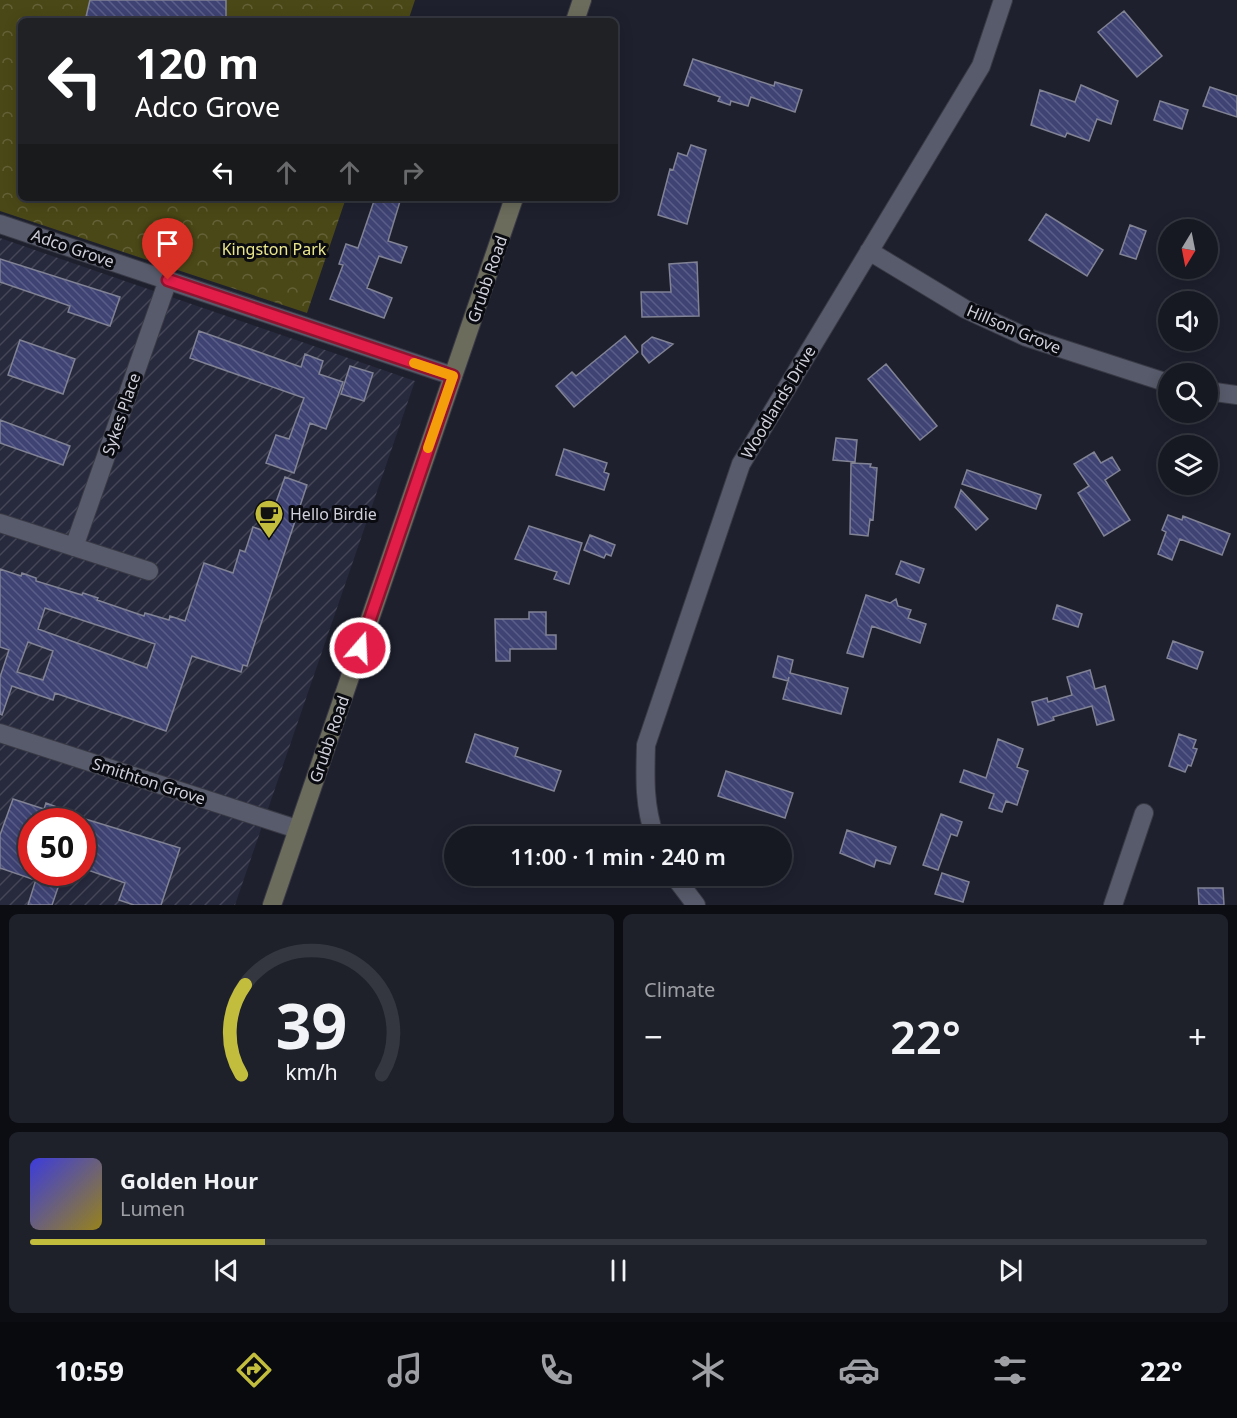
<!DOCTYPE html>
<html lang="en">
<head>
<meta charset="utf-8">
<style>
	body { margin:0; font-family:"Noto Sans",sans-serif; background:#1f212a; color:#f1f3f6; height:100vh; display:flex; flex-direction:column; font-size:22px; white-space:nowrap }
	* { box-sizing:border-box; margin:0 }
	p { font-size:20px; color:#9ea0a5 }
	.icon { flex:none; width:33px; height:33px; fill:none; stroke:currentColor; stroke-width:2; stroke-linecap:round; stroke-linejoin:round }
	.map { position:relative; height:905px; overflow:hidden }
	.panel { display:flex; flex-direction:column; gap:9px; padding:9px; background:#0c0d13; flex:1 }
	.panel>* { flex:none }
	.guide { position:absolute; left:18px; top:18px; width:600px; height:183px; border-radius:9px; box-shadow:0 3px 15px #0003,0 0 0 2px #353740; background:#202124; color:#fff; overflow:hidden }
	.needle { width:39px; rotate:190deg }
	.controls { position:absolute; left:1158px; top:219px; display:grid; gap:12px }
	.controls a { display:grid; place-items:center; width:60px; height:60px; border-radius:50%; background:#161822; box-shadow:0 3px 15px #0003,0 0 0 2px #353740; font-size:30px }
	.speed { position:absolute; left:18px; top:808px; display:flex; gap:12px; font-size:30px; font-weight:700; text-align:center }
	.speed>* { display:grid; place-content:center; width:78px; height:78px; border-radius:50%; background:#161822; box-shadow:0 3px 15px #0003,0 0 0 2px #353740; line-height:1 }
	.speed .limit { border:9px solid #d22; background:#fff; color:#111 }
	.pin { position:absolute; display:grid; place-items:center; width:51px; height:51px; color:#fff; margin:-62px -26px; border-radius:50% 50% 50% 0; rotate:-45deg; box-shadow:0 0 6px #0007 }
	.pin .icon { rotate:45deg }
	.me { position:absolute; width:66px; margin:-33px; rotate:19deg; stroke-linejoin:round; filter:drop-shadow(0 0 4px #0008) }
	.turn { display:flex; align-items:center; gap:21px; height:126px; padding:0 18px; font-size:27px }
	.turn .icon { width:78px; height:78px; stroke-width:2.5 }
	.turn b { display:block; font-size:42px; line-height:51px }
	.lanes { display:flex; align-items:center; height:57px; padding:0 18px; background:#0003; justify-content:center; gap:30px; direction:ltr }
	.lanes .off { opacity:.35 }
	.big { font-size:45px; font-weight:600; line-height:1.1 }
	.panel .widget { flex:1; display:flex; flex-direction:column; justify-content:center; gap:9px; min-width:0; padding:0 21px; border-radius:9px; background:#1f212a }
	.panel .dial { align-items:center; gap:0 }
	.dial svg { height:156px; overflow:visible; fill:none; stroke:#353740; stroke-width:7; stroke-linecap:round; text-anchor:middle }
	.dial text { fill:#f1f3f6; stroke:none }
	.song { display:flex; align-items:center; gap:18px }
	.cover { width:72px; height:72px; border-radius:9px; background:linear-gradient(135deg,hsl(240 70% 55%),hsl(50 70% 35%)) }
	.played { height:6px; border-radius:3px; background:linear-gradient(90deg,#c3bd3e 20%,#353740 20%) }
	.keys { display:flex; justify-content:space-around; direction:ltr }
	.heat { display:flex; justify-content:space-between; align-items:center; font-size:33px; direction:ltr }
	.panel .tiles { flex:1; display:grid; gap:9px; grid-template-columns:1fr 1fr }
	.widget:last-child { grid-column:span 2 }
	.trip { position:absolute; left:444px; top:826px; width:348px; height:60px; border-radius:30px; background:#161822; box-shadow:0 3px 15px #0003,0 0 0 2px #353740; font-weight:600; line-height:60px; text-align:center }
	.dock { display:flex; height:96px; justify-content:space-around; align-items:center; background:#090a0e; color:#9ea0a5 }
	.dock .icon { width:42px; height:42px }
	.dock .active { color:#c3bd3e }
	.dock b { font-size:27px; color:#f1f3f6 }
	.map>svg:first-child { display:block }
	.industrial { fill:url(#industrial-furrows); fill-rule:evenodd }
	.park { fill:url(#park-crowns) }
	.building { fill:url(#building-back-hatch); stroke:#818395; stroke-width:1.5; fill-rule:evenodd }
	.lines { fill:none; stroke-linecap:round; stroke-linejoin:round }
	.street-casing { stroke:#393a45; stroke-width:20 }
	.secondary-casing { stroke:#393a45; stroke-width:20 }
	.street { stroke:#585b6b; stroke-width:18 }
	.secondary { stroke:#6c6c5c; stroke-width:18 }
	.route-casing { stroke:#92132f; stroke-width:15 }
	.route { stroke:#e11d48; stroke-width:10 }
	.slow { stroke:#f59e0b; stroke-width:10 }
	.labels { text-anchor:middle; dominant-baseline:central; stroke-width:6; stroke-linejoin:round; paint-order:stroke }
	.street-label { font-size:16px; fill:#d0d1db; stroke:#0a0b11 }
	.park-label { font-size:16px; fill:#ebe78d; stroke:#0a0b11 }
	.poi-label { font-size:16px; fill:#d0d1db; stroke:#0a0b11; text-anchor:start }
</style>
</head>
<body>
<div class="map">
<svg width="1237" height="905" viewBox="0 0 1237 905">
	<defs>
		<pattern id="industrial-furrows" width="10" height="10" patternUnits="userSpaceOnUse" patternTransform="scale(1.5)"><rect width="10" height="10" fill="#27293d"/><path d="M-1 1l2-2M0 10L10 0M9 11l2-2" fill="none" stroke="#454758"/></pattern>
		<pattern id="park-crowns" width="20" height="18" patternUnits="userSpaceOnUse" patternTransform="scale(1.5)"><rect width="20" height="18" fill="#4b4817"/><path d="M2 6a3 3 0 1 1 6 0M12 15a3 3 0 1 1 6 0" fill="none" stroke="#646138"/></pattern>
		<pattern id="building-back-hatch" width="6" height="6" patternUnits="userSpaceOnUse" patternTransform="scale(1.5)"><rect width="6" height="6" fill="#3f4374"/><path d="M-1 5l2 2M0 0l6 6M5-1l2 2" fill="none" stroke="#5a5d87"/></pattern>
	</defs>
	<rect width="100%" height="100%" fill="#1e202e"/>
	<path class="industrial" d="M 0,238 L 415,381 L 235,905 L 0,905 ZM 32,822 L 82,822 L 82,873 L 32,873 Z"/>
	<path class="park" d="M 0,0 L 415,0 L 408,21 L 21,21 L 21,198 L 346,198 L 307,313 L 0,211 Z"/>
	<path class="building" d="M 90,0 L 226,0 L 226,21 L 85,21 Z
		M 1124,11 L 1162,56 L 1137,77 L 1098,32 Z
		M 693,59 L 774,86 L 775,82 L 802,90 L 795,112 L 751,97 L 748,106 L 731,101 L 730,105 L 718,101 L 720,97 L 684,85 Z
		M 1081,85 L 1118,101 L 1111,124 L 1097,119 L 1089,141 L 1067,133 L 1065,137 L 1031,125 L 1040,90 L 1075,102 Z
		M 1210,87 L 1237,96 L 1237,117 L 1203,106 Z
		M 1160,101 L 1188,110 L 1182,129 L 1154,120 Z
		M 691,145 L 706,150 L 687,224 L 658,215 L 670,169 L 673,170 L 678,153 L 687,156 Z
		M 375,198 L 401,198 L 388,241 L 407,247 L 401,263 L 379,256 L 367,288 L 392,298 L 384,318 L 330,299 L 343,265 L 339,264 L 346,244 L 358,248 Z
		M 1046,214 L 1103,250 L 1087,276 L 1029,240 Z
		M 1130,225 L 1146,231 L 1136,259 L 1120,254 Z
		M 0,259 L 120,297 L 110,326 L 68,312 L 70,306 L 0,282 Z
		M 697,262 L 699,316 L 642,317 L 641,292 L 671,292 L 669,264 Z
		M 199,331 L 301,367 L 305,354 L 323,361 L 319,374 L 343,382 L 326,429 L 310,423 L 294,473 L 266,463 L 276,435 L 289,439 L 304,398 L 190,358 Z
		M 625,336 L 638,352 L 574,407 L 556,386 L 572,372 L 576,376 Z
		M 652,337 L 673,344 L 649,363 L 642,354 L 642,345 Z
		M 20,340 L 75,359 L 63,394 L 8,375 Z
		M 886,364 L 937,426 L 920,440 L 868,379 Z
		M 350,366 L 373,373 L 364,401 L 341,394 Z
		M 0,420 L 70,446 L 63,465 L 0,443 Z
		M 836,438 L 857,440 L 855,462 L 833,460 Z
		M 564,449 L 607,463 L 604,472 L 609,474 L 604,490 L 556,475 Z
		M 1094,452 L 1101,463 L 1112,457 L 1120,470 L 1105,480 L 1130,520 L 1104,536 L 1078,493 L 1089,486 L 1074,464 Z
		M 851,463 L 871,464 L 870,467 L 877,468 L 873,520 L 870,519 L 868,536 L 850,534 Z
		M 967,470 L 1041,495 L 1036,509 L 962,484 Z
		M 285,477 L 307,485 L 247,666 L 243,665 L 241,672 L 192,656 L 166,731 L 55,693 L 53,700 L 12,686 L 2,715 L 0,714 L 0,677 L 9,650 L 0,647 L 0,569 L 21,576 L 22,573 L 36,578 L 36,581 L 82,595 L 83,593 L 98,598 L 97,600 L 144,616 L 145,613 L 169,620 L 170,616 L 185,621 L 204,563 L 233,573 L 240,550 L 245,552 L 253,527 L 273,534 L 281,511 L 274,508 ZM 45,608 L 155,644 L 147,668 L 38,629 ZM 28,642 L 53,651 L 43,680 L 17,672 Z
		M 961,490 L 988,519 L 976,530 L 955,507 Z
		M 1168,515 L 1182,520 L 1183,516 L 1230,534 L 1222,555 L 1180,539 L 1172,560 L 1158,554 L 1166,532 L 1162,530 Z
		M 529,526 L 582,543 L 569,584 L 554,579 L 557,572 L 515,559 Z
		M 590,535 L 615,545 L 611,556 L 606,554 L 604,558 L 584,550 Z
		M 901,561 L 924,569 L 919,583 L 896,574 Z
		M 866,595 L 890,603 L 896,599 L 898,606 L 911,610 L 908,618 L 926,624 L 920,643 L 872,626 L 863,657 L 847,653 Z
		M 1057,605 L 1082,614 L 1078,627 L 1053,619 Z
		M 529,612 L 546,612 L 546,635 L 556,635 L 556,649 L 510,649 L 510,661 L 496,661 L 495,619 L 529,619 Z
		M 1173,641 L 1203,652 L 1197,669 L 1167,658 Z
		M 778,656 L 793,660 L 790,673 L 848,688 L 841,714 L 783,699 L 789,677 L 788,681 L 773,677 Z
		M 1090,670 L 1095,689 L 1105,686 L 1114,720 L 1097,725 L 1092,706 L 1053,717 L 1054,720 L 1038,725 L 1032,702 L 1047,698 L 1048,702 L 1072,695 L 1067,677 Z
		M 475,734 L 518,748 L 515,756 L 561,771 L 554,791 L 466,762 Z
		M 1179,734 L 1196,740 L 1193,748 L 1197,749 L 1191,766 L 1188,765 L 1185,772 L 1169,766 Z
		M 998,739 L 1023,749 L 1017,767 L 1028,771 L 1017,805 L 1006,801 L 1002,812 L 989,808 L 994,794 L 960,782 L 964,770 L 986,778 Z
		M 726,771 L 793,793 L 785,818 L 718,796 Z
		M 13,799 L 44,809 L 46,803 L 70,812 L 68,817 L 76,819 L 76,822 L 32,822 L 32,879 L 0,868 L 0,835 Z
		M 941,814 L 962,822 L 957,836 L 951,834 L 938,870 L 923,865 Z
		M 82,818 L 180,848 L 161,905 L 134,905 L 119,900 L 125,883 L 82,868 Z
		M 847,830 L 896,847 L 890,864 L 876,860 L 874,867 L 840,853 Z
		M 38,873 L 63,873 L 52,905 L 28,905 Z
		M 942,873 L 969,882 L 963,902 L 935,894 Z
		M 1198,888 L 1223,888 L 1224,905 L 1199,905 Z"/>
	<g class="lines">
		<g class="street-casing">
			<path id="street" d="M 0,224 L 453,376
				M 869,251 L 965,309 L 1026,337 L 1168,383
				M 1208,391 L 1237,395
				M 0,523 L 149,571
				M 74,547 L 168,280
				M 0,733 L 297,829
				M 655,837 C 644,806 645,778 646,745 L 741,464 L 981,66 L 1003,0
				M 674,876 L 696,905
				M 1113,905 L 1144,813"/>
		</g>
		<g class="secondary-casing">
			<path id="secondary" d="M 575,21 L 582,0
				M 272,905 L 514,198"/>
		</g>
		<use href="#street" class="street"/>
		<use href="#secondary" class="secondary"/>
	</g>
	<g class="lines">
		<g class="route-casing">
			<path id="route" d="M 168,280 L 453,376 L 360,648"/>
		</g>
		<use href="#route" class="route"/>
		<path class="slow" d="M 414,363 L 453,376 L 428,448"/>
	</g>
	<defs>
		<g id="cafe-pin" transform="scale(1.5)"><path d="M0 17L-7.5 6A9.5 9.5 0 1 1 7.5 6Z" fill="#c3bd3e" stroke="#0a0b11"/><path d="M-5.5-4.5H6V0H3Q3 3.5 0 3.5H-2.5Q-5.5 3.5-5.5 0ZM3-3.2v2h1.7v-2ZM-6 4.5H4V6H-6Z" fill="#111"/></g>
	</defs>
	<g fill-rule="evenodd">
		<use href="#cafe-pin" x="269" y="514"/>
	</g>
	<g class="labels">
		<g class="street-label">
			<text transform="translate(73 248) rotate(19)">Adco Grove</text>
			<text transform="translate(487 279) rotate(-71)">Grubb Road</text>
			<text transform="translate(1014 329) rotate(23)">Hillson Grove</text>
			<text transform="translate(778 402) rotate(-59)">Woodlands Drive</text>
			<text transform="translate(121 414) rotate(-71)">Sykes Place</text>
			<text transform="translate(329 739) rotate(-71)">Grubb Road</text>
			<text transform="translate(149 781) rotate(18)">Smithton Grove</text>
		</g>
		<g class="park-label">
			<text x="274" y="249">Kingston Park</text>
		</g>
		<g class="poi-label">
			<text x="290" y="514">Hello Birdie</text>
		</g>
	</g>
</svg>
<div class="controls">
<a><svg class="needle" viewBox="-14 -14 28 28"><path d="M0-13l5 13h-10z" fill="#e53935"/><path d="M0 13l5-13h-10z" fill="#9ea0a5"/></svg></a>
<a><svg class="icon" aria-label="sound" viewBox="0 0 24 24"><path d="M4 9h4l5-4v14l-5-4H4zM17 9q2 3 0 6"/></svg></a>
<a><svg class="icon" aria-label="search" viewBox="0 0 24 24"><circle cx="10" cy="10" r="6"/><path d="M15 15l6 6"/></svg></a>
<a><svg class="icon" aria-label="layers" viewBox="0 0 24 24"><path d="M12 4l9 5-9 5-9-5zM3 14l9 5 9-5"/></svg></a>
</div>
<div class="speed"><div class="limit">50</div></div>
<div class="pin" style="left:168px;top:280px;background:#d93025"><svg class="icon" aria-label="arrive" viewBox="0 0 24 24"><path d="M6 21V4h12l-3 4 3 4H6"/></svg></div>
<svg class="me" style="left:360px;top:648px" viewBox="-20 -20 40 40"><circle r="17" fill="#e11d48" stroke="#fff" stroke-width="3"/><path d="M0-11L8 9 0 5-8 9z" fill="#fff"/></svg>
<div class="trip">11:00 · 1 min · 240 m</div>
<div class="guide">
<div class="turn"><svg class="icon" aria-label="left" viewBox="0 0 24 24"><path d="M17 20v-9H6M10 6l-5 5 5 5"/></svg><div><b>120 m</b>Adco Grove</div></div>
<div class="lanes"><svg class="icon" aria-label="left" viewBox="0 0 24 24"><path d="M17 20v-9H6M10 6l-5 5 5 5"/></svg><svg class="icon off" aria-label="ahead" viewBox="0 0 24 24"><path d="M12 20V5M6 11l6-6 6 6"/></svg><svg class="icon off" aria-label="ahead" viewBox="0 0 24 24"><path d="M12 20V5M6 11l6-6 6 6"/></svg><svg class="icon off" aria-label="right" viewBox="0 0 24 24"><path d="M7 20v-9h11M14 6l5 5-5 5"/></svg></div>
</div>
</div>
<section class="panel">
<div class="tiles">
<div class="widget dial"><svg viewBox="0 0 100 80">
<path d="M14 69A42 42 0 1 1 86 69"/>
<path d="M14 69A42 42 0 0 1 16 23" stroke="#c3bd3e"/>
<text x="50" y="56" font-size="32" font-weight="700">39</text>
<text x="50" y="72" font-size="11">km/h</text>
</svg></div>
<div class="widget"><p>Climate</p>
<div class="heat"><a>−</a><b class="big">22°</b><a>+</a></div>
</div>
<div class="widget">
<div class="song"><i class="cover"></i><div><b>Golden Hour</b><p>Lumen</p></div></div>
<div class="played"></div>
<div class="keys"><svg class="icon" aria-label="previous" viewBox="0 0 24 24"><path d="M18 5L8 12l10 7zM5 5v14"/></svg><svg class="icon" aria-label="pause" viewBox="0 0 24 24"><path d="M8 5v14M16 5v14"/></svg><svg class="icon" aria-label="next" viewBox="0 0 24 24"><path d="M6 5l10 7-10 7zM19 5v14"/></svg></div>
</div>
</div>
</section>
<nav class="dock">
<b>10:59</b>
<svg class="icon active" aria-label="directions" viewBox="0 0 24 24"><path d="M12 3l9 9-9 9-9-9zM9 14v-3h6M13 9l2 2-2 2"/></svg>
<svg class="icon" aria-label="music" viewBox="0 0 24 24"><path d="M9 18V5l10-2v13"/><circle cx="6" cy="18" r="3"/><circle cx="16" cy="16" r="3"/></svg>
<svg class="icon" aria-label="phone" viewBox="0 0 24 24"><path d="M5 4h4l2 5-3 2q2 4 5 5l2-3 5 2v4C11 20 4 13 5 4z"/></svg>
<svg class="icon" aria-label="climate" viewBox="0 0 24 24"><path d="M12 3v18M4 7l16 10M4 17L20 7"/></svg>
<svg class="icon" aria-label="car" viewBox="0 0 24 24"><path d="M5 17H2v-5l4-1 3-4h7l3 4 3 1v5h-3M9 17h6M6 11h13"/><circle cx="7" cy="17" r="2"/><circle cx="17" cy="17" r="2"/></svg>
<svg class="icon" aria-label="filters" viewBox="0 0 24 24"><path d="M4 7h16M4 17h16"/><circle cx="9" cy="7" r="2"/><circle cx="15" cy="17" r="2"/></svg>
<b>22°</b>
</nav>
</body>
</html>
